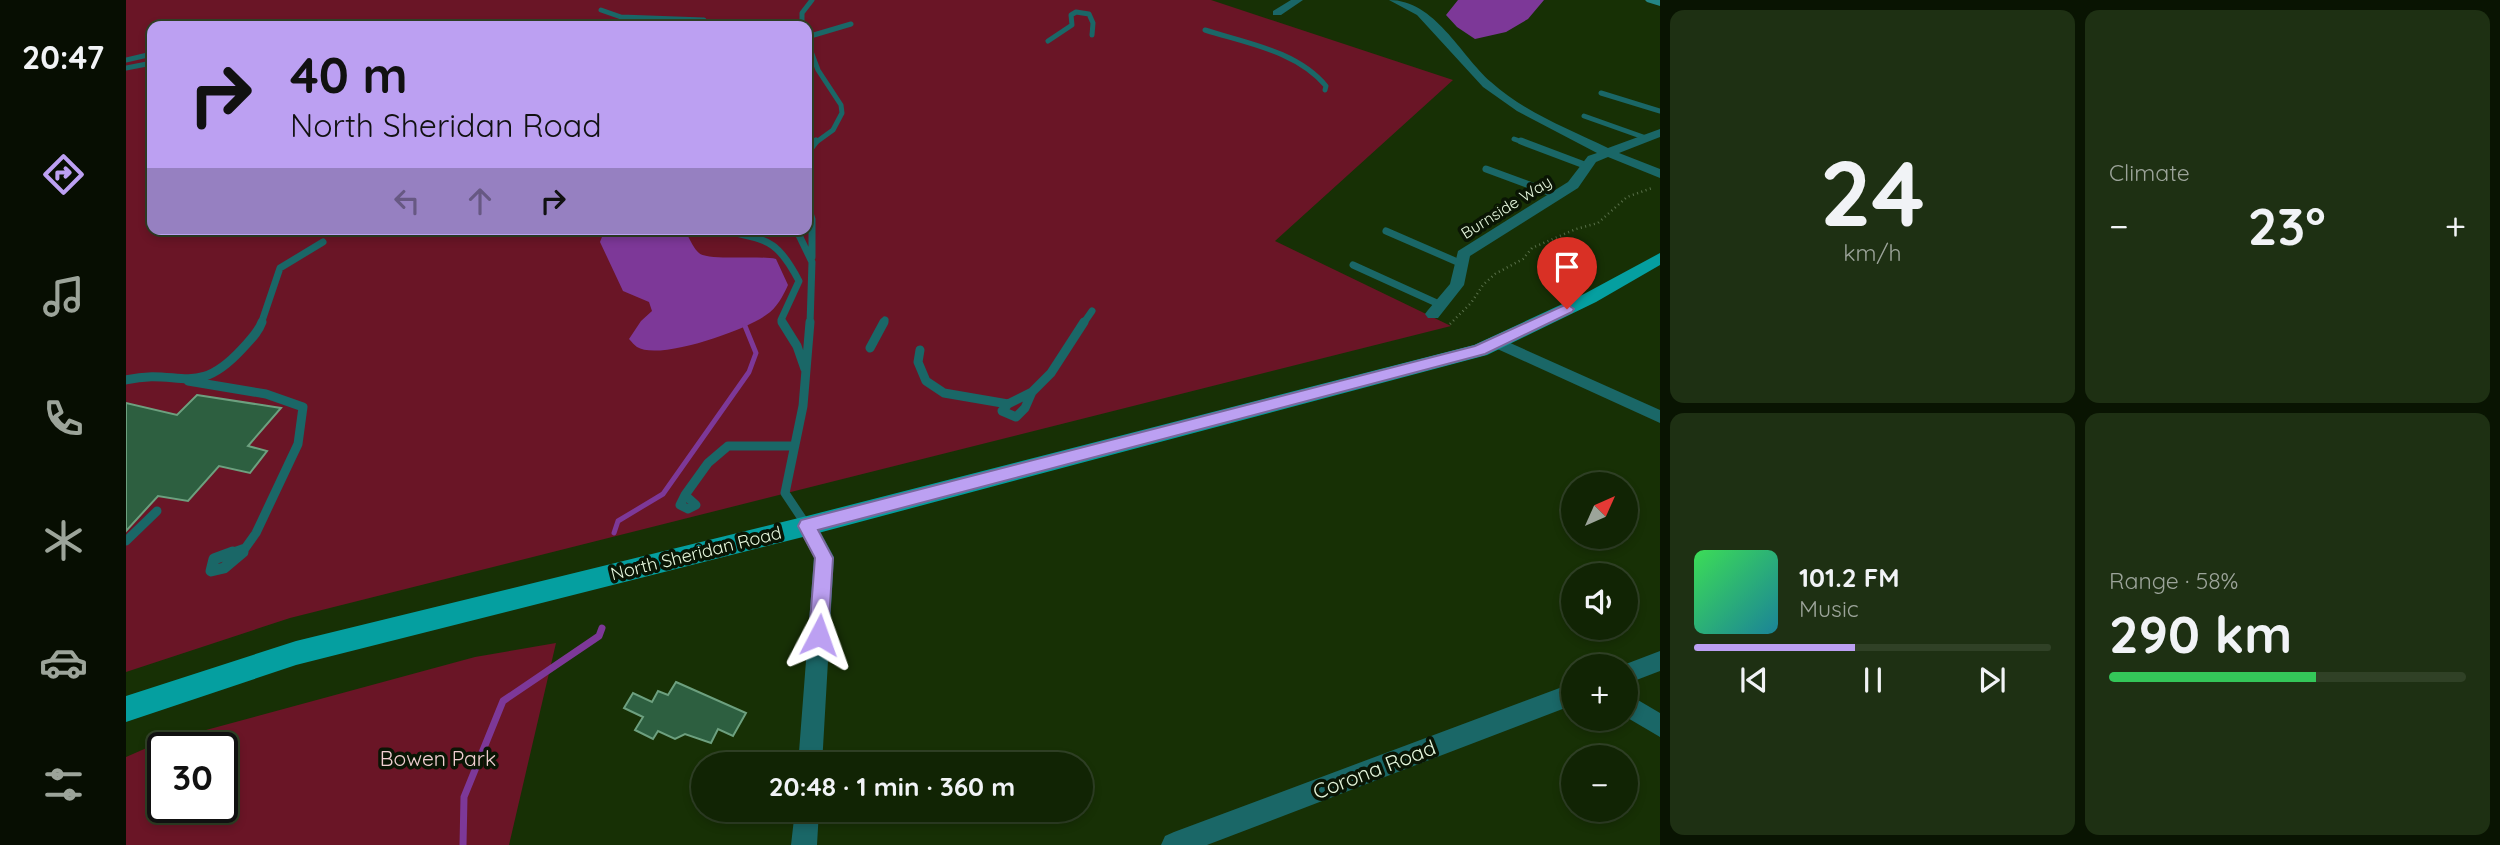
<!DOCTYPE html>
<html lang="en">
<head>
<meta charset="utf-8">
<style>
	body { margin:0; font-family:Quicksand,sans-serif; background:#1e3013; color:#f1f3f6; height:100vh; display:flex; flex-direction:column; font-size:26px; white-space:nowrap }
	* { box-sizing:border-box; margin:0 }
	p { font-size:23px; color:#9ca49a }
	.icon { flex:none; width:38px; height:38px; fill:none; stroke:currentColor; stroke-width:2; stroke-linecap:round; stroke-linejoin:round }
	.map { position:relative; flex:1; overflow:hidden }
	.panel { display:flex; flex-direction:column; gap:10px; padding:10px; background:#091402; width:840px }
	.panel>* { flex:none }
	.banner { position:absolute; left:21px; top:21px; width:665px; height:214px; border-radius:14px; box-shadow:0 4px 10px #0003,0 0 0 2px #304126; background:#bca0f2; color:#111; overflow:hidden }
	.needle { width:46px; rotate:45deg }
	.controls { position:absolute; left:1435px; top:472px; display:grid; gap:14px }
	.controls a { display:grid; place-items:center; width:77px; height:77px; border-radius:50%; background:#112404; box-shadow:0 4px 10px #0003,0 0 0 2px #304126; font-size:35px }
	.speed { position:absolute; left:21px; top:732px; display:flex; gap:14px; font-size:35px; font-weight:700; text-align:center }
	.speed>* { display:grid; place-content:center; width:91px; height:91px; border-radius:50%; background:#112404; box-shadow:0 4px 10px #0003,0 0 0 2px #304126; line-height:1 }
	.speed .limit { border:4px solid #111; border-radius:10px; background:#fff; color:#111 }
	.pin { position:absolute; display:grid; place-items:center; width:60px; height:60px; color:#fff; margin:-72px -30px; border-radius:50% 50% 50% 0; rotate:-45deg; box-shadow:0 0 7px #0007 }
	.pin .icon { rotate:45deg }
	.me { position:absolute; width:77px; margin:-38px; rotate:4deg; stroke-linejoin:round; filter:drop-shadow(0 0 5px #0008) }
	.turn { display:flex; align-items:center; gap:24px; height:147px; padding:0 28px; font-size:32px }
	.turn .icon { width:91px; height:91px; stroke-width:2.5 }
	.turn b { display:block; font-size:49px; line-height:60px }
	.lanes { display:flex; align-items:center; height:66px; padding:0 28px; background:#0003; justify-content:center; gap:35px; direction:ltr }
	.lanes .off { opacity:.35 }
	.big { font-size:52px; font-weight:800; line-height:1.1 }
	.panel .tile { flex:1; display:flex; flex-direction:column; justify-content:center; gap:10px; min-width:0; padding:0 24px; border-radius:14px; background:#1e3013 }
	.panel .dial { align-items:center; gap:0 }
	.dial b { font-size:91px; line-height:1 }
	.song { display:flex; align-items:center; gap:21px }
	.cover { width:84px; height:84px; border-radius:10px; background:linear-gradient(135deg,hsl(130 70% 55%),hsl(190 70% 35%)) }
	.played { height:7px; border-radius:4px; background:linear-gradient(90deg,#bca0f2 45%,#304126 45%) }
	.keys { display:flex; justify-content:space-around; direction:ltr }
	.heat { display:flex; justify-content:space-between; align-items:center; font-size:38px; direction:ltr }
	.charge { height:10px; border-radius:5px; background:linear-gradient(90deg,#34c759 58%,#304126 0) }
	.panel .tiles { flex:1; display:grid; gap:10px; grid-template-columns:repeat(2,1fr) }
	.trip { position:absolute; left:565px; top:752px; width:402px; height:70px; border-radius:35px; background:#112404; box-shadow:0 4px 10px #0003,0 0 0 2px #304126; font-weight:800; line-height:70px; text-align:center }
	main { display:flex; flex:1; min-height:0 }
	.menu { display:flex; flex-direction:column; width:126px; justify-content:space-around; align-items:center; background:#070e02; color:#9ca49a }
	.menu .icon { width:49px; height:49px }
	.menu .active { color:#bca0f2 }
	.menu b { font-size:32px; color:#f1f3f6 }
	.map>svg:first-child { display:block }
	.green { fill:#6a1526; fill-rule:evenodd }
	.water { fill:#7d3898 }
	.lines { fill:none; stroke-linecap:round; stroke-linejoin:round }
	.stream-far1 { stroke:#7d3898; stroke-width:5 }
	.stream { stroke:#7d3898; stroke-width:7 }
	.building { fill:#2d5f40; stroke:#6da07f; stroke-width:2 }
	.path { stroke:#59704a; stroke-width:2.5; stroke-dasharray:1 3.5; stroke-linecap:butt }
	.lane-far3 { stroke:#1a6767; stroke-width:5 }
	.lane-far2 { stroke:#1a6767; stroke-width:7 }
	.lane-far1 { stroke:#1a6767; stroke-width:9 }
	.lane { stroke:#1a6767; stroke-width:11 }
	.street { fill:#1a6767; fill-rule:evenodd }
	.secondary { fill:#248686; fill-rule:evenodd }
	.primary { fill:#059fa0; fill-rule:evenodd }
	.route { fill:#bca0f2; stroke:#7a689d; stroke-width:2 }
	.labels { text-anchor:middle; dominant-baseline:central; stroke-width:7; stroke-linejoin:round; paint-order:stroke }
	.far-street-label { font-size:16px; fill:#e5f6dd; stroke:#0a1504 }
	.street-label { font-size:18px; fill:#e5f6dd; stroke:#0a1504 }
	.near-park-label { font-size:21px; fill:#f1cfd1; stroke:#0a1504 }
	.near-street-label { font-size:21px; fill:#e5f6dd; stroke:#0a1504 }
</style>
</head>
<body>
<main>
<nav class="menu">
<b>20:47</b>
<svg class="icon active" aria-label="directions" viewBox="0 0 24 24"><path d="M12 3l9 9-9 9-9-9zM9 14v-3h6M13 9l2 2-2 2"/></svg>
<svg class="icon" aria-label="music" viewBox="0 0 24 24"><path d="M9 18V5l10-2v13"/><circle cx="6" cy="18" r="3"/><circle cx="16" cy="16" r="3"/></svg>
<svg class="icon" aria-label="phone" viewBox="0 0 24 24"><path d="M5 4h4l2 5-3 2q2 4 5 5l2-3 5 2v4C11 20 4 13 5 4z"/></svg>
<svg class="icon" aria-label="climate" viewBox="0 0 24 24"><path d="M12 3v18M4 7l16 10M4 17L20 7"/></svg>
<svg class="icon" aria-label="car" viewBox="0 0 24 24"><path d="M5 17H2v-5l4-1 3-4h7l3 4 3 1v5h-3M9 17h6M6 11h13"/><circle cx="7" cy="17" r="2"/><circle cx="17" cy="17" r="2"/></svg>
<svg class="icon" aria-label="filters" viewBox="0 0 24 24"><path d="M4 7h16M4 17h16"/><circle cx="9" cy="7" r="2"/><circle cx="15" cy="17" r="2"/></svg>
</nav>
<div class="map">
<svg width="1534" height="845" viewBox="0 0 1534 845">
	<rect width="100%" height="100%" fill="#173005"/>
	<path class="green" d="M 0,0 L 1085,0 L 1327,80 L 1149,241 L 1325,326 L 164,618 L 0,672 ZM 26,26 L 681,26 L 681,229 L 26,229 Z
		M 430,643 L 383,845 L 0,845 L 0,757 L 32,743 L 349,657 ZM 37,747 L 96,747 L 96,807 L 37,807 Z"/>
	<path class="water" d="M 1332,0 L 1418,0 L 1402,19 L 1380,32 L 1349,39 L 1331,27 L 1320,15 Z
		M 479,229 L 563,229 L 561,234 C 564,240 568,249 573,253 C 581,261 632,255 650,259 L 662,285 C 657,296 651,308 640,315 C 620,330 533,361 511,347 C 508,345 506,342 503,339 L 515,321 L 526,311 L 523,302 L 497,291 L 474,242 Z"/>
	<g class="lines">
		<path class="stream-far1" d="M 488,533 L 492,521 L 537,494 L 623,372 L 630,353 L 619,326"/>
		<path class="stream" d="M 337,845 L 338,797 L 377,701 L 473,636 L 476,628"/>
	</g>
	<path class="building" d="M 71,395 L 155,408 L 122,446 L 141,451 L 124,473 L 93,466 L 62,501 L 32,496 L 0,531 L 0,403 L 51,415 Z
		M 550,682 L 620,713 L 607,736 L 592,729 L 585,743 L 559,734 L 549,739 L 532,731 L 527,739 L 509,730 L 517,717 L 498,708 L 507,693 L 526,702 L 532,691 L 542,695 Z"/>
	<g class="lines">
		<path class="path" d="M 1324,324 L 1345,303 L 1357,285 L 1369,274 L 1397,259 L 1406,248 L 1450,229 L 1472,223 L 1501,197 L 1526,188"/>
		<path class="lane-far3" d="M 475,10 L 495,17 L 578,20
			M 676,26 L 676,13 L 686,0
			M 1079,30 C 1120,43 1171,51 1200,86 L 1199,90
			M 681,37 L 725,24
			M 681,41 L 692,70 L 715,105 L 716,113 L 707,130 L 689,143
			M 922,41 L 946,25 L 945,15 L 950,12 L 963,14 L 967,23 L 966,35
			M 0,60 L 26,54
			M 0,68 L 26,63
			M 1475,93 L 1534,111
			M 1458,116 L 1520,138
			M 1388,139 L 1399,143"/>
		<path class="lane-far2" d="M 1395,141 L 1461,166
			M 681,153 L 690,141
			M 1360,169 L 1431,195
			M 681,204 L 686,219 L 686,257
			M 593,229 C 639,241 649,235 673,281 L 655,320 L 658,324
			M 670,229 L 686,262 L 684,324
			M 1260,231 L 1336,264
			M 1227,265 L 1315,305
			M 135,324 L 154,268 L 197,242
			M 757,324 L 759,320
			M 957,324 L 966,311"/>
		<path class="lane-far1" d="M 656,322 L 671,346 L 679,369
			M 744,348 L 758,322
			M 794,350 L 792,362 L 800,381 L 818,393 L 882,404 L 906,392 L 925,373 L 958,322
			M 0,380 C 53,367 69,400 116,349 C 124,340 132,333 136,322
			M 62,381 L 140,394 L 177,407 L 172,444 L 130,533 L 115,554
			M 882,404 L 876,411 L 890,417 L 899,408 L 906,392
			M 559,495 L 570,505 L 562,509 L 554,505 Z
			M 559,495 L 582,463 L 602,446 L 668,446
			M 681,526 L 659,493 L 677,406 L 684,322
			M 0,541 L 31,511
			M 102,554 L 119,548"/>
		<path class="lane" d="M 107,552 L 88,559 L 85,571 L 98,568 L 117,552"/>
		<path class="street" d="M 1165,0 L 1177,0 L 1155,15 L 1147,15 L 1147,11 Z
			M 1263,0 C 1309,0 1334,55 1365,82 C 1398,112 1443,129 1482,148 L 1534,129 L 1534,137 L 1493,153 L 1534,169 L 1534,178 L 1482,157 L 1470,162 L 1452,188 L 1344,256 L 1338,285 L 1312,318 L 1302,318 L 1299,314 L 1302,310 L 1324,284 L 1332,251 L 1442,182 L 1462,156 L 1471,153 L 1391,111 L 1357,87 L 1291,15 Z
			M 1373,338 L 1534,410 L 1534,423 L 1367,347 L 1365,343 Z
			M 681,518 L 688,520 L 708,557 L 696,765 L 672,765 L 688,557 L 671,526 L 674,520 Z
			M 1534,651 L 1534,671 L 1500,684 L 1500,667 L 1492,667 Z
			M 1447,683 L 1447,705 L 1081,845 L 1035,845 L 1039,836 L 1048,832 Z
			M 1500,693 L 1534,713 L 1534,737 L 1500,717 Z
			M 669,810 L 693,810 L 691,845 L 665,845 Z"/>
		<path class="secondary" d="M 1519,0 L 1534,0 L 1534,6 L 1521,2 Z"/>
		<path class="primary" d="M 1534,253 L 1534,265 L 1470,302 L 1361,355 L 681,536 L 170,665 L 0,722 L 0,696 L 170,641 L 681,516 L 1348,345 L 1458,294 Z"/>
	</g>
	<path class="route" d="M 1441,304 L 1448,309 L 1446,312 L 1359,354 L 692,530 L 707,558 L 702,635 L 700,642 L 693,644 L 686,642 L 683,635 L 689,558 L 672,526 L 675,520 L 1349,346 Z"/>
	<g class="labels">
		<g class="far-street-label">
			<text transform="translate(1380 207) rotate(-32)">Burnside Way</text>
		</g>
		<g class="street-label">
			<text transform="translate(570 553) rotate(-14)">North Sheridan Road</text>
		</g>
		<g class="near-park-label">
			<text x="312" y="758">Bowen Park</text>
		</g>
		<g class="near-street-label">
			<text transform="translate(1248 769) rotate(-21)">Corona Road</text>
		</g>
	</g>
</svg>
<div class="controls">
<a><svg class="needle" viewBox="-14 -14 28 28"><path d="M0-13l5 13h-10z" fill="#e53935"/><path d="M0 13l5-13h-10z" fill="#9ca49a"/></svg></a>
<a><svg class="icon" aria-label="sound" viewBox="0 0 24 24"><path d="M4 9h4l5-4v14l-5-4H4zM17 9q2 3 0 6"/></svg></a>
<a>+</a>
<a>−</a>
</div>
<div class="speed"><div class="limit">30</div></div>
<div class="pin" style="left:1441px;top:309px;background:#d93025"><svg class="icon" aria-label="arrive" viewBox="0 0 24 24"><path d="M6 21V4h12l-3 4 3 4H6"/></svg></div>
<svg class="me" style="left:693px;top:635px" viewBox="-20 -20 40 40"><path d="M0-17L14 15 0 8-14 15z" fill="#bca0f2" stroke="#fff" stroke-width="4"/></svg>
<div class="trip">20:48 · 1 min · 360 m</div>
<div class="banner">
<div class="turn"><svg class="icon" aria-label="right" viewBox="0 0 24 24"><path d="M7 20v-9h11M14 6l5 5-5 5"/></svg><div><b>40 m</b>North Sheridan Road</div></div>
<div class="lanes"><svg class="icon off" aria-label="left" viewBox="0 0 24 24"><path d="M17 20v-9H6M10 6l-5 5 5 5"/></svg><svg class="icon off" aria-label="ahead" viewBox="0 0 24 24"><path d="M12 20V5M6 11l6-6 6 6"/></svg><svg class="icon" aria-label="right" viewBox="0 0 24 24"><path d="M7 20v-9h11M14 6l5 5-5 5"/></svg></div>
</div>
</div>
<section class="panel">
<div class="tiles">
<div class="tile dial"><b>24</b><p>km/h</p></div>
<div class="tile"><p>Climate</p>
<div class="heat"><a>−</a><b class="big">23°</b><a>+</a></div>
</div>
<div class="tile">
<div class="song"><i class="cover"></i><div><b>101.2 FM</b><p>Music</p></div></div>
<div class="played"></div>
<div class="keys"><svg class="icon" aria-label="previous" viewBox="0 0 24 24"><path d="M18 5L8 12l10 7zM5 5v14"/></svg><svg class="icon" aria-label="pause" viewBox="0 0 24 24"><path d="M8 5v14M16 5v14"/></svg><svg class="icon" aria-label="next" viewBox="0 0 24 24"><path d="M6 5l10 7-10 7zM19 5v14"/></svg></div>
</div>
<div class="tile"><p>Range · 58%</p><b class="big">290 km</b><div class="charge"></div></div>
</div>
</section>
</main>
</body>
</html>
